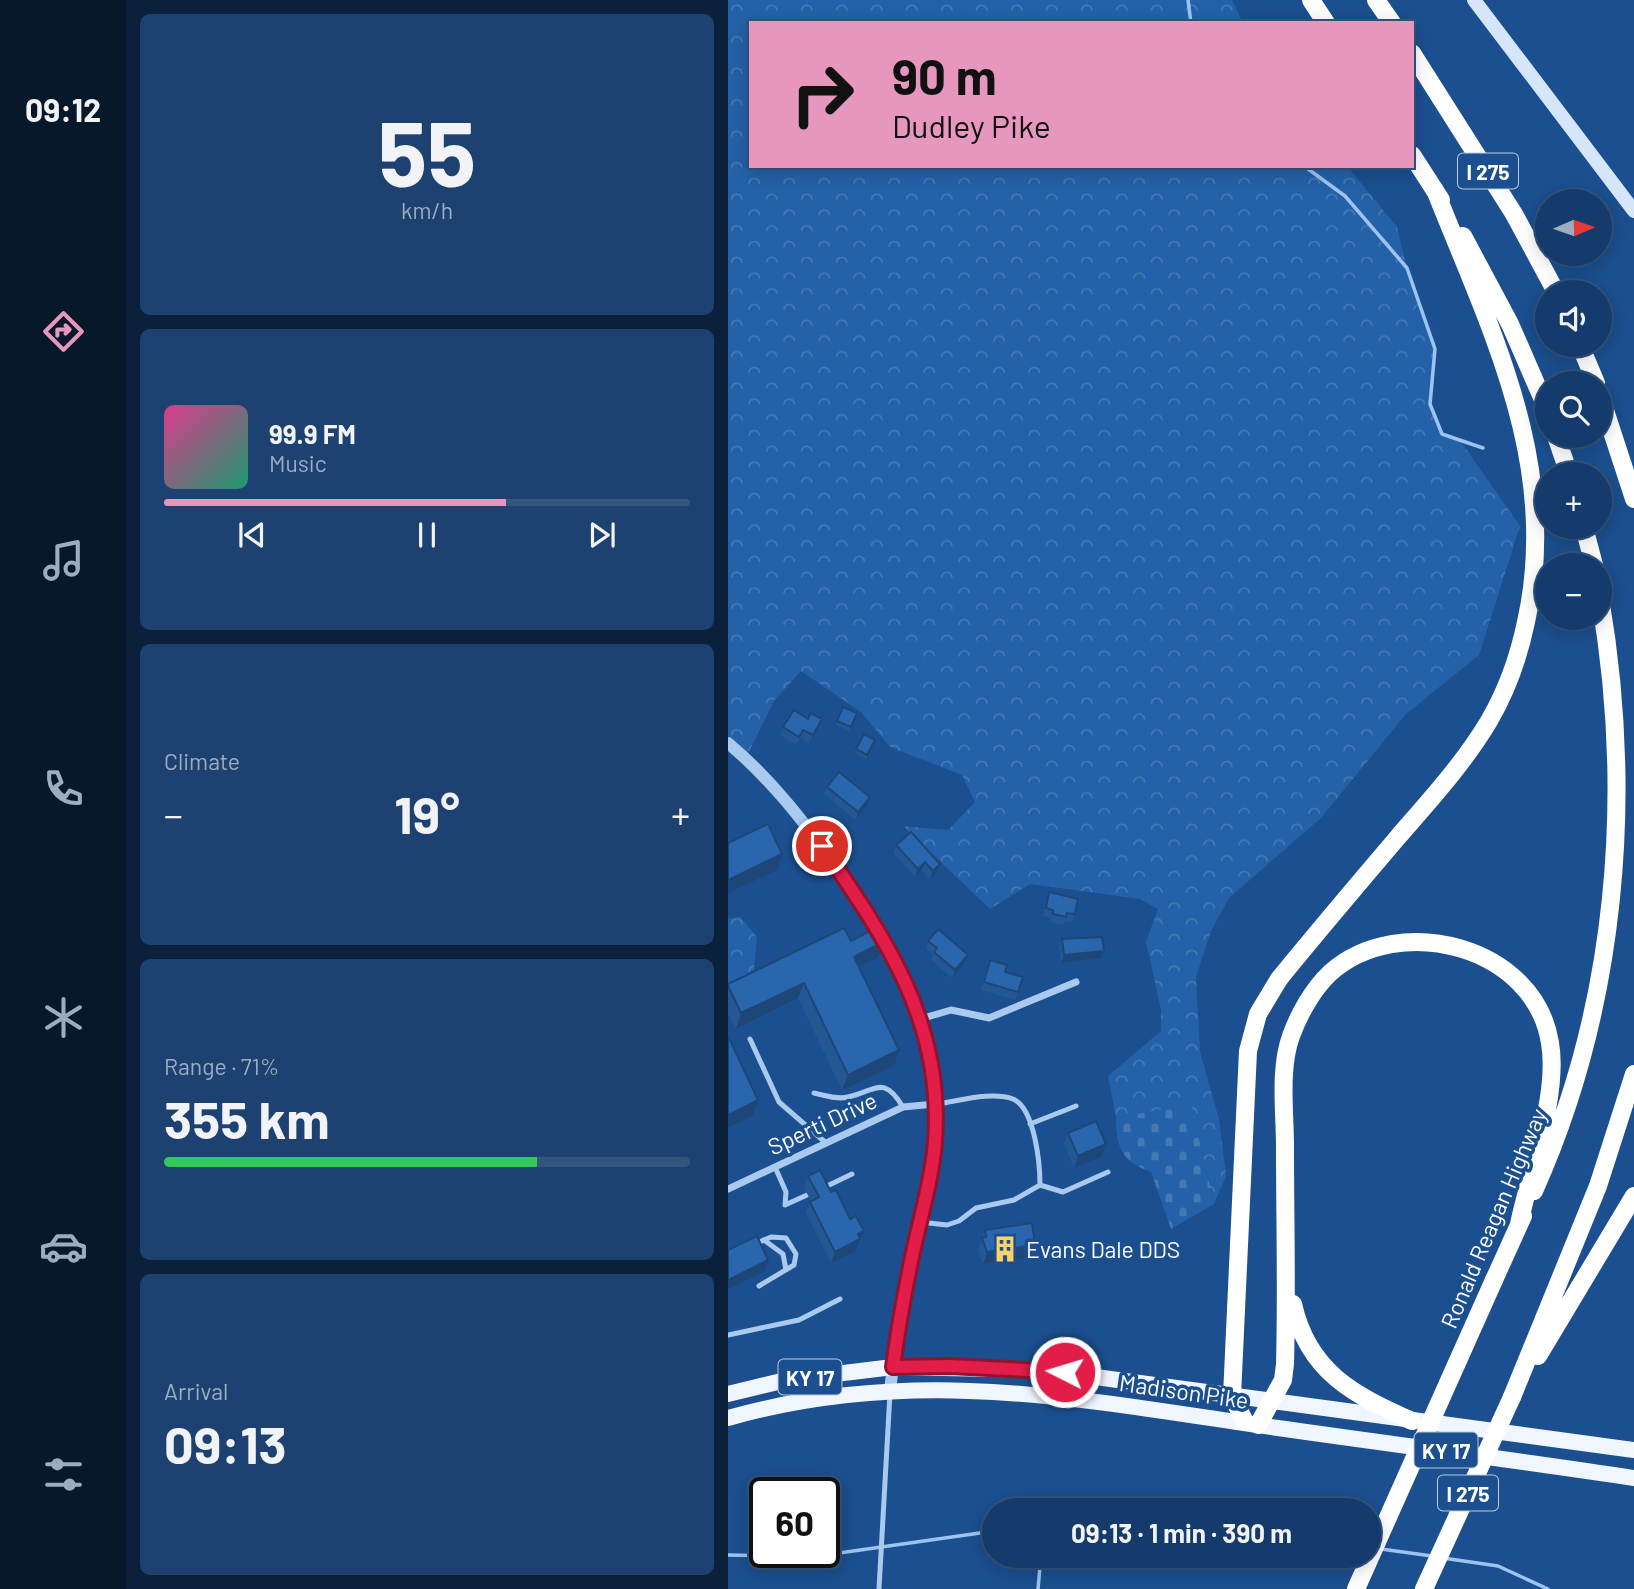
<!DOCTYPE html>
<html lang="en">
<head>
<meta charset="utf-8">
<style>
	body { margin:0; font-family:Barlow,sans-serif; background:#1d4271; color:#f1f3f6; height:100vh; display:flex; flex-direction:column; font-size:26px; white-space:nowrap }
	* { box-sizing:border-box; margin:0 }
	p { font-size:23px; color:#9dadc1 }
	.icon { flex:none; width:38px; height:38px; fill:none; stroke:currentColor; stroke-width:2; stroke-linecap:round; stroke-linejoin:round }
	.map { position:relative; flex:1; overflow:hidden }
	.details { display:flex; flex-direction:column; gap:14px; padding:14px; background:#0b203b; width:602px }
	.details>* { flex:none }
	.guide { position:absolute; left:21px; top:21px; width:665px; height:147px; border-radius:0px; box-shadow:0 4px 18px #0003,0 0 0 2px #33557e; background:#e797bd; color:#111; overflow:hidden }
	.needle { width:46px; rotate:88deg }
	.tools { position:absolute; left:807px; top:189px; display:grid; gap:14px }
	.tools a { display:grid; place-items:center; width:77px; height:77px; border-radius:50%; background:#143b6b; box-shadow:0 4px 18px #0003,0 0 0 2px #33557e; font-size:35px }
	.speed { position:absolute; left:21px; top:1477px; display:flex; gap:14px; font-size:35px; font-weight:700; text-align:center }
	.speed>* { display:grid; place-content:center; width:91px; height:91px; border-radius:50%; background:#143b6b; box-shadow:0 4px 18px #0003,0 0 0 2px #33557e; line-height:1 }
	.speed .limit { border:4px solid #111; border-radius:10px; background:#fff; color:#111 }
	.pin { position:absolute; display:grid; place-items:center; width:60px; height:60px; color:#fff; margin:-30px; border:4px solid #fff; border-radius:50%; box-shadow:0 2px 7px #0007 }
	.me { position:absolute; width:77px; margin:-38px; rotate:275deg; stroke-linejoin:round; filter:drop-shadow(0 0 5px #0008) }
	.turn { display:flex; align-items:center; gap:24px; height:147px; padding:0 28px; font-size:32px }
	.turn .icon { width:91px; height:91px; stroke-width:2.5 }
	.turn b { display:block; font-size:49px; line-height:60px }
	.big { font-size:52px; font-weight:700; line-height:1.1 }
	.details .widget { flex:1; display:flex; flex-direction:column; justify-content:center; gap:10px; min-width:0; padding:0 24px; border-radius:10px; background:#1d4271 }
	.details .dial { align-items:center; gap:0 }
	.dial b { font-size:91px; line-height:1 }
	.song { display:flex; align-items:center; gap:21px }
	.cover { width:84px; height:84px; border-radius:10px; background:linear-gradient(135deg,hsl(330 70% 55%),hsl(160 70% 35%)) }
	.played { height:7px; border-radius:4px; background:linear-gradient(90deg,#e797bd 65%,#33557e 65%) }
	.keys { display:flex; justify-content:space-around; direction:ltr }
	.heat { display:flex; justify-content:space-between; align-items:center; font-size:38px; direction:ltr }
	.charge { height:10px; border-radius:5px; background:linear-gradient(90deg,#34c759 71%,#33557e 0) }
	.trip { position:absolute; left:254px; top:1498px; width:399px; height:70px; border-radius:35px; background:#143b6b; box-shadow:0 4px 18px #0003,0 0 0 2px #33557e; font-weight:700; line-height:70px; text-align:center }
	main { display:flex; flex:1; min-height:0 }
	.dock { display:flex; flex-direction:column; width:126px; justify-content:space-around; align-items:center; background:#08182b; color:#9dadc1 }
	.dock .icon { width:49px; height:49px }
	.dock .current { color:#e797bd }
	.dock b { font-size:32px; color:#f1f3f6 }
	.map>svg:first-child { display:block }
	.forest { fill:url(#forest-crowns) }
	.cemetery { fill:url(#cemetery-stones) }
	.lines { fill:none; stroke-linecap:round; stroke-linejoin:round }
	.stream { stroke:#9cc4f0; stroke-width:3.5 }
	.service { stroke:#a9c9ee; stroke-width:5 }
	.minor { stroke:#a9c9ee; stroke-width:7 }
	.tertiary { stroke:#a9c9ee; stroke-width:12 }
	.secondary { stroke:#d6e6fa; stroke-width:14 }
	.primary { stroke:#f0f6ff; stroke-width:16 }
	.motorway { stroke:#fff; stroke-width:18 }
	.motorway-bridge { stroke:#fff; stroke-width:18 }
	.wall { fill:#245895 }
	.shaded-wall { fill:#1d4779 }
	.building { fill:#2a66ad; stroke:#1d4779; stroke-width:2 }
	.route-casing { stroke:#92132f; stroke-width:18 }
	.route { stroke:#e11d48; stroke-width:12 }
	.labels { text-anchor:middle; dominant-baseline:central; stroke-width:7; stroke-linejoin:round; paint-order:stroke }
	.shield { fill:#1b4f8f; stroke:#bbcadd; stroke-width:2 }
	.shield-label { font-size:21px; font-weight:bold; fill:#fff }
	.street-label { font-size:23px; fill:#fff; stroke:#1b4f8f }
	.poi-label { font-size:23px; fill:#fff; stroke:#1b4f8f; text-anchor:start }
</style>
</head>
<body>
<main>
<nav class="dock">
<b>09:12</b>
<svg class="icon current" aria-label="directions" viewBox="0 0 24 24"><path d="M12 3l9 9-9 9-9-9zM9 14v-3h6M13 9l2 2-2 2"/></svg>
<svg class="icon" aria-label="music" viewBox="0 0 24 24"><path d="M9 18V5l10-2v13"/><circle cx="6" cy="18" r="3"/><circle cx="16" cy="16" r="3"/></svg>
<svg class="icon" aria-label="phone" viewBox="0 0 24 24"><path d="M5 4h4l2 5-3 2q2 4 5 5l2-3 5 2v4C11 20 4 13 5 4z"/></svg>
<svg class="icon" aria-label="climate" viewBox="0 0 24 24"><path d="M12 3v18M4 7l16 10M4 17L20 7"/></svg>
<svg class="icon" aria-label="car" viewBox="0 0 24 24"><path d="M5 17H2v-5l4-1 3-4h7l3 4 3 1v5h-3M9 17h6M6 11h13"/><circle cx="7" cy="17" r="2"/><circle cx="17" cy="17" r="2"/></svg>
<svg class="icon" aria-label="filters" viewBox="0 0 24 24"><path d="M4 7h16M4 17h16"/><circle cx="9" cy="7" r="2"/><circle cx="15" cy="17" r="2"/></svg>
</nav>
<section class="details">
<div class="widget dial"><b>55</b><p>km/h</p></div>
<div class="widget">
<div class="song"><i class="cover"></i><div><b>99.9 FM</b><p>Music</p></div></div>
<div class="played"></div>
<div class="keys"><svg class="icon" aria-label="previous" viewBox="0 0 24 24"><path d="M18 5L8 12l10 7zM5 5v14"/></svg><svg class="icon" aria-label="pause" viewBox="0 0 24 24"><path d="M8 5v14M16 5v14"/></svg><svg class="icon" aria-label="next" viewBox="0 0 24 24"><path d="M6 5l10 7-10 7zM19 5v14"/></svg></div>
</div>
<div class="widget"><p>Climate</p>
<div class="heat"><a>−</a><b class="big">19°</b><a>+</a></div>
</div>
<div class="widget"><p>Range · 71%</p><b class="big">355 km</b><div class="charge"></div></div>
<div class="widget"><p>Arrival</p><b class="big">09:13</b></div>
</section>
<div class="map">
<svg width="906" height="1589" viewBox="0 0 906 1589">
	<defs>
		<pattern id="forest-crowns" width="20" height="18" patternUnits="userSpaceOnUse" patternTransform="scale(1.75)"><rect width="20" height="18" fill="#2461a8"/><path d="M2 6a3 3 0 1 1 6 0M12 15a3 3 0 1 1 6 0" fill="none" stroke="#4579b5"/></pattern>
		<pattern id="cemetery-stones" width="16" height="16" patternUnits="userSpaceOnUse" patternTransform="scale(1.75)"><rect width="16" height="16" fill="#2461a8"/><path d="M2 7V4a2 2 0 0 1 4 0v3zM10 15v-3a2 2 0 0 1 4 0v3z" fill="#4579b5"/></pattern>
	</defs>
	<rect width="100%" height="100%" fill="#1b4f8f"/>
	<path class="forest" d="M 0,0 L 504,0 L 515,23 L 23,23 L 23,166 L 619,166 L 669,227 L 679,268 L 707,349 L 702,404 L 714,434 L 731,439 L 792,526 L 751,655 L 678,714 L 593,818 L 501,898 L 483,931 L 468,977 L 472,1052 L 491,1119 L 498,1176 L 486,1204 L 463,1105 L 388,1118 L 380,1076 L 433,1031 L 433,1010 L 418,942 L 430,909 L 412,899 L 302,884 L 262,909 L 175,826 L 220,830 L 247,802 L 234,775 L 162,747 L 133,712 L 73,671 L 46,701 L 18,758 L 0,743 Z
		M 12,917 L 29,937 L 26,970 L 0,988 L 0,919 Z"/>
	<path class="cemetery" d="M 463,1104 L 486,1204 L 443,1229 L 423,1172 C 394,1161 388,1148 388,1118 Z"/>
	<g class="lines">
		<path class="stream" d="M 460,0 L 463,23
			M 576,166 L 617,196 L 679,268 L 707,349 L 702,404 L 714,434 L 755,448
			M 653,1549 L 704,1556
			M 0,1555 L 83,1557 L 266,1531
			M 715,1558 L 770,1566 L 820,1589
			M 310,1589 L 313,1556"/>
		<path class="service" d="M 22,1039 L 51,1102 L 97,1142
			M 86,1093 C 96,1095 109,1100 120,1097 C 148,1091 155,1074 175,1107
			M 302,1124 L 348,1106
			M 47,1167 L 58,1192 L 57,1205 L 79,1195
			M 312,1185 L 335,1192 L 380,1172
			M 95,1188 L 124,1174
			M 192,1222 L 219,1225 L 231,1221 L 248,1208 L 286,1200 L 312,1185 C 312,1165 307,1108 285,1099 C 264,1091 231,1101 209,1104
			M 36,1240 L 55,1254 L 58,1270
			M 27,1244 L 43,1237 L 58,1238 L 68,1254 L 66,1265 L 31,1286
			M 0,1335 L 71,1320 L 112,1299
			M 151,1589 L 162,1393"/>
		<path class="minor" d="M 192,1019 L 223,1010 L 261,1018 L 348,982
			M 0,1189 L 175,1107 L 207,1104"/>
		<path class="tertiary" d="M 0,743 C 44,780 78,824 111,871 C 171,959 211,1028 207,1140 C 206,1176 194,1213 186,1249 C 175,1295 168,1342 162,1390"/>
		<path class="secondary" d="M 746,0 L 906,211"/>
		<path class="primary" d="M 0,1394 L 58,1380 L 165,1367 L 316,1370 L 906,1450
			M 0,1418 C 192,1364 358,1401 550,1428 C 669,1445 787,1460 906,1478"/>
		<path class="motorway" d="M 583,0 L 598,23
			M 648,0 L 664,23
			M 684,53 L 786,214 L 828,292
			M 684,155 L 713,200
			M 735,236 L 782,324 L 819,409
			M 852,345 L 868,383
			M 872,395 L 906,499
			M 828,436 L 841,474
			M 856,527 L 866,565
			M 806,1191 C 889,1006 906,796 872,598
			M 766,1280 L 795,1216
			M 565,1304 C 580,1372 626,1395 684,1421
			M 810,1356 L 906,1196
			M 784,1397 L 870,1186 L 906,1074
			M 517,1422 L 504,1396 L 520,1051 L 530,1014 L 551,979 C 590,931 630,884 670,837 C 702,800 736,763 761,721 C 779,690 791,656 798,622 C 833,466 763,331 707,190
			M 530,1425 L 555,1380 L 557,1364 C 559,1292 557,1219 557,1147 C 557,1112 551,1069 563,1036 C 571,1014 585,989 602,973 C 671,911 807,946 822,1043 C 831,1094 802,1172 791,1224"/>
		<path class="motorway-bridge" d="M 628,1589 L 766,1280
			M 696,1589 L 784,1397"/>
	</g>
	<path class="wall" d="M 115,707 L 129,713 L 121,731 L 108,725 Z
		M 80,719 L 94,719 L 91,727 L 82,743 L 72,738 L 68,745 L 52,735 L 55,727 Z
		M 146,744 L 138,759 L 127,753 L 128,749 Z
		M 99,787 L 142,797 L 139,805 L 128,820 L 96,794 Z
		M 168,845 L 212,864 L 209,872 L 202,879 L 194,870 L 187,877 L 166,853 Z
		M 321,892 L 347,914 L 344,922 L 337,921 L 335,925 L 322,922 L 323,918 L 315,916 Z
		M 334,939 L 373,958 L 333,963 L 331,947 Z
		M 123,941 L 149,958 L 131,967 L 166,1066 L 114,1090 L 70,998 L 8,1029 L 0,1013 L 0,984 Z
		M 200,941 L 240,955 L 237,963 L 224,978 L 203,960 L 205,955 L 198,948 Z
		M 262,960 L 277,972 L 290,992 L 287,1000 L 253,990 Z
		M 340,1133 L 374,1156 L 346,1168 L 336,1144 Z
		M 80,1176 L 103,1192 L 132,1243 L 128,1251 L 103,1263 L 78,1213 L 83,1201 L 76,1188 Z
		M 257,1230 L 303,1257 L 255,1264 L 250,1250 Z"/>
	<path class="shaded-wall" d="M 94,719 L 91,727 L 82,743 L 85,735 Z
		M 142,797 L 139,805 L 128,820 L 130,812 Z
		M 54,854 L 49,870 L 0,893 L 0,880 Z
		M 197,862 L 194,870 L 187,877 L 190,869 Z
		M 212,864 L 209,872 L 202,879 L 205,871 Z
		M 155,942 L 149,958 L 120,972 L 126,957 Z
		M 376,951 L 373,958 L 333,963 L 336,955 Z
		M 240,955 L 237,963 L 224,978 L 227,970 Z
		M 76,983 L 70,998 L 8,1029 L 13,1013 Z
		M 171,1050 L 166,1066 L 114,1090 L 120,1075 Z
		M 30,1100 L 25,1116 L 0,1127 L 0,1115 Z
		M 378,1144 L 374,1156 L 346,1168 L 350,1156 Z
		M 136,1231 L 128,1251 L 103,1263 L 107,1252 Z
		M 307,1245 L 303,1257 L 255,1264 L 259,1252 Z
		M 40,1260 L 36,1272 L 0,1289 L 0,1280 Z"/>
	<path class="building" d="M 115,707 L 129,713 L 123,727 L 109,721 Z
		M 66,710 L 80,719 L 83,713 L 94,719 L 85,735 L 75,730 L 71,737 L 55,727 Z
		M 136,734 L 147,740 L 139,755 L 128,749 Z
		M 111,772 L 142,797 L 130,812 L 99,787 Z
		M 40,824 L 54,854 L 0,880 L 0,843 Z
		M 183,832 L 212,864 L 205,871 L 197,862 L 190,869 L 168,845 Z
		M 321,892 L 350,899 L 347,914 L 339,913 L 338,917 L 325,914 L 325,910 L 318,908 Z
		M 116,928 L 123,941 L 148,928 L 155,942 L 126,957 L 171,1050 L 120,1075 L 76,983 L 13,1013 L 0,986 L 0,984 Z
		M 210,929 L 240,955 L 227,970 L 206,952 L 209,948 L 200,941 Z
		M 374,937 L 376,951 L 336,955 L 334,939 Z
		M 262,960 L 279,965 L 277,972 L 295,977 L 290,992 L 256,982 Z
		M 0,1036 L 30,1100 L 0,1115 Z
		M 368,1121 L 378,1144 L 350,1156 L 340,1133 Z
		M 92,1170 L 103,1192 L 108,1190 L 122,1219 L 128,1216 L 136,1231 L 130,1234 L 132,1239 L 107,1252 L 82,1202 L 91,1197 L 80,1176 Z
		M 304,1223 L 307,1245 L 259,1252 L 254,1238 L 258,1237 L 257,1230 Z
		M 29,1236 L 40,1260 L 0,1280 L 0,1250 Z"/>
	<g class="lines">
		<g class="route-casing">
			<path id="route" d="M 94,846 C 158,939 216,1023 207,1142 C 204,1179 193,1215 185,1252 C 177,1290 170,1328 165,1367 L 222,1366 L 337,1372"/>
		</g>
		<use href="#route" class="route"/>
	</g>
	<defs>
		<g id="building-bare" transform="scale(2.1)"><path d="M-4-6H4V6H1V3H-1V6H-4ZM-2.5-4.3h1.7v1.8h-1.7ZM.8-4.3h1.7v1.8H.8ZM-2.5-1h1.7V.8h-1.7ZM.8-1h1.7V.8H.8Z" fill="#ffd166" stroke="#1b4f8f" stroke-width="2.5" paint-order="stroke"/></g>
	</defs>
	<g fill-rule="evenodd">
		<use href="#building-bare" x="277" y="1249"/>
	</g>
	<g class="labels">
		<g class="shield">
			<rect x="730" y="153.5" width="60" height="35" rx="5"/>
			<rect x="50.5" y="1359.5" width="63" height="35" rx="5"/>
			<rect x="686.5" y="1432.5" width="63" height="35" rx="5"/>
			<rect x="710" y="1475.5" width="60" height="35" rx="5"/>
		</g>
		<g class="shield-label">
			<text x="760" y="171">I 275</text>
			<text x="82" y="1377">KY 17</text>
			<text x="718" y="1450">KY 17</text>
			<text x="740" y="1493">I 275</text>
		</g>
		<g class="street-label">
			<text transform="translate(94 1123) rotate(-25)">Sperti Drive</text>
			<text transform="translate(765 1218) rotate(-67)">Ronald Reagan Highway</text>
			<text transform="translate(456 1391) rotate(8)">Madison Pike</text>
		</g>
		<g class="poi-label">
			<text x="298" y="1249">Evans Dale DDS</text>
		</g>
	</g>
</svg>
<div class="tools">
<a><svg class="needle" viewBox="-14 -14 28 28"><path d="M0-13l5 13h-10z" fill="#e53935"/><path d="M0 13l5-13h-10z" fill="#9dadc1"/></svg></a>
<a><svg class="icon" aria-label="sound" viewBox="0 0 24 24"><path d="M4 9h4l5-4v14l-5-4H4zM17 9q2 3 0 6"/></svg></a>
<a><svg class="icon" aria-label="search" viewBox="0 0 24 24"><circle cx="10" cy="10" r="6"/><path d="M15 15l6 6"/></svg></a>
<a>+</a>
<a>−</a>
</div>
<div class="speed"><div class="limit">60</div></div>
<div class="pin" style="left:94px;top:846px;background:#d93025"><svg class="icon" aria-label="arrive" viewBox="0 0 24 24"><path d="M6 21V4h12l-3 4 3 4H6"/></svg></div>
<svg class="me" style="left:337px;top:1372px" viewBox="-20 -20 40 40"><circle r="17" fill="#e11d48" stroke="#fff" stroke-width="3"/><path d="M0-11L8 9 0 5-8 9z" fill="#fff"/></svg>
<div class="trip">09:13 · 1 min · 390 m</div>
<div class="guide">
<div class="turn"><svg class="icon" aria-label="right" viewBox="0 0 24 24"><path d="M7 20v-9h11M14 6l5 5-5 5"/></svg><div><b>90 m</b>Dudley Pike</div></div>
</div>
</div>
</main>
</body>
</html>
